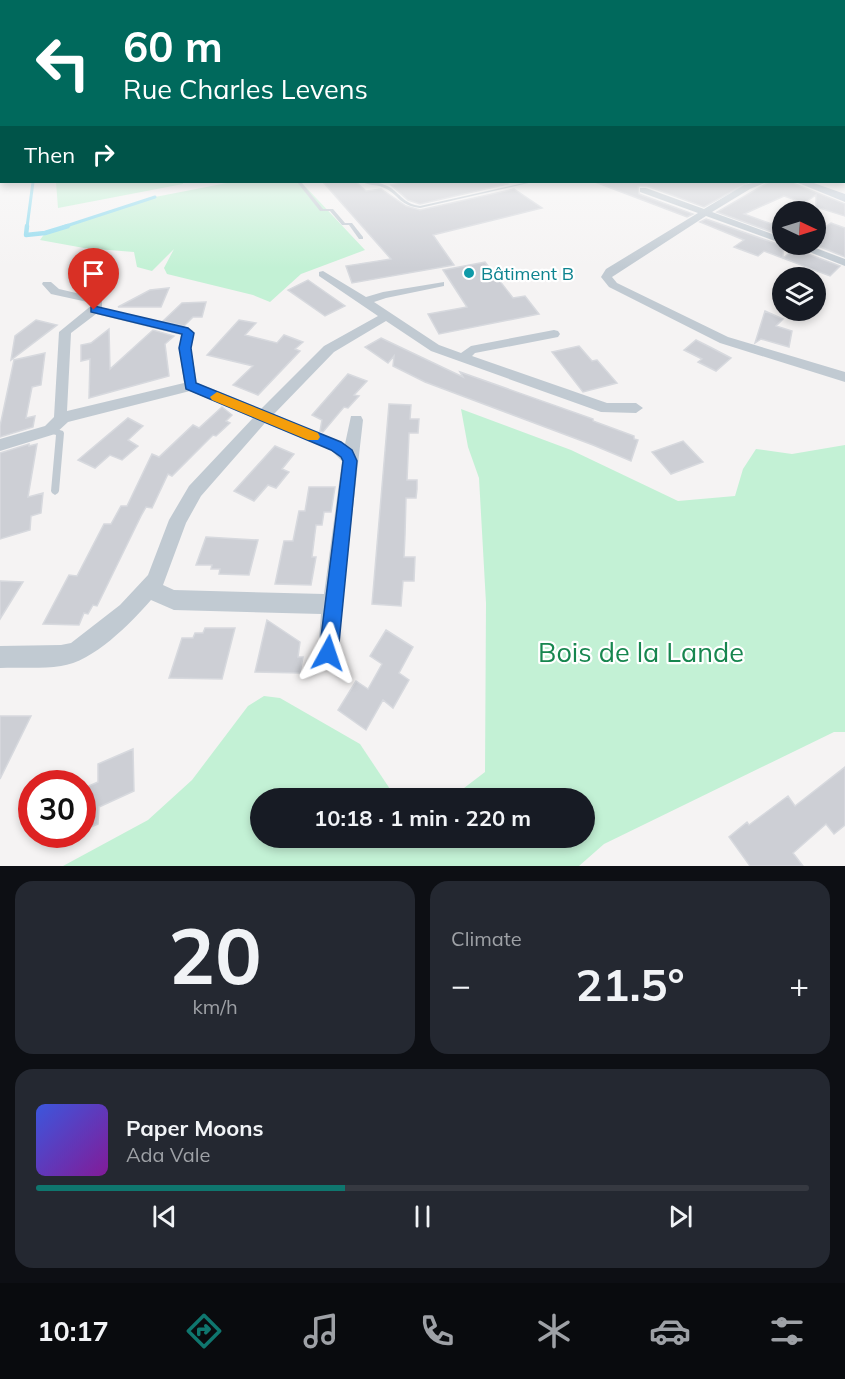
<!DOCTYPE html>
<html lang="en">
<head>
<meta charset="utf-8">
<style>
	body { margin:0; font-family:Mulish,sans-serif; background:#242831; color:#f1f3f6; height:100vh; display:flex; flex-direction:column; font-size:22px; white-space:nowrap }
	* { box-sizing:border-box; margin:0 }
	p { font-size:20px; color:#9ea1a6 }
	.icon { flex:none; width:33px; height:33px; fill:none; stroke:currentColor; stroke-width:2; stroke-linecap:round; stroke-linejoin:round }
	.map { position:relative; height:866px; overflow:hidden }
	.sheet { display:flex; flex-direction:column; gap:15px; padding:15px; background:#0d0f14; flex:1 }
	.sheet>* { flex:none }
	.guide { position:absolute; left:0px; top:0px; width:846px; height:183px; box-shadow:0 3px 9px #0003; background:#00695c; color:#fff; overflow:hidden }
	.needle { width:39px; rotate:94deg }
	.controls { position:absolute; left:772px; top:201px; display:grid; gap:12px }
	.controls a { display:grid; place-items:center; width:54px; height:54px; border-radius:50%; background:#171b24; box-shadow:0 3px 9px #0003; font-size:30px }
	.speed { position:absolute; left:18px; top:770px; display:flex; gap:12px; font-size:30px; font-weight:700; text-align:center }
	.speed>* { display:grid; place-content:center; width:78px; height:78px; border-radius:50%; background:#171b24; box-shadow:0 3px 9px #0003; line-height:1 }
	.speed .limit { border:9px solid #d22; background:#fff; color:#111 }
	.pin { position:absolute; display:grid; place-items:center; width:51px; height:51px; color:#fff; margin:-62px -26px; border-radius:50% 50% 50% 0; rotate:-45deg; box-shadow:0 0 6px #0007 }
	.pin .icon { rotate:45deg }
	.me { position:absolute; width:66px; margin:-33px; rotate:5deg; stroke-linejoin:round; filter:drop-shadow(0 0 4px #0008) }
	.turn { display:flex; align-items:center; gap:21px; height:126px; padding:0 24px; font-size:27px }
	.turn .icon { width:78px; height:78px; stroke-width:2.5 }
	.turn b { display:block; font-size:42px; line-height:51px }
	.then { display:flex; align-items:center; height:57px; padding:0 24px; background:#0003; gap:12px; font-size:22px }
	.big { font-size:45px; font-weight:700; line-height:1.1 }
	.sheet .tile { flex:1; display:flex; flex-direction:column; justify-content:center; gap:9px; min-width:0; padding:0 21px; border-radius:18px; background:#242831 }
	.sheet .dial { align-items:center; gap:0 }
	.dial b { font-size:78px; line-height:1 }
	.song { display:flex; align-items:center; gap:18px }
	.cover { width:72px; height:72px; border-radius:9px; background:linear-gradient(135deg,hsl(230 70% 55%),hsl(290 70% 35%)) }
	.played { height:6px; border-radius:3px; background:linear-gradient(90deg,#0f766e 40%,#363941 40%) }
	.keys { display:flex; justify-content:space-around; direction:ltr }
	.heat { display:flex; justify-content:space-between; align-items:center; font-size:33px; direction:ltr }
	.sheet .tiles { flex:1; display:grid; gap:15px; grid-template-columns:1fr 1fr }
	.tile:last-child { grid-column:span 2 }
	.trip { position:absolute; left:250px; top:788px; width:345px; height:60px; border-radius:30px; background:#171b24; box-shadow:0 3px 9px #0003; font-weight:700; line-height:60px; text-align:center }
	.menu { display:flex; height:96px; justify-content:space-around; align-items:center; background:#090b0e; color:#9ea1a6 }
	.menu .icon { width:42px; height:42px }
	.menu .on { color:#0f766e }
	.menu b { font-size:27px; color:#f1f3f6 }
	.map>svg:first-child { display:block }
	.green { fill:#c3f1d5 }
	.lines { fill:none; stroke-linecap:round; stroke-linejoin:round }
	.stream-far1 { stroke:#90daee; stroke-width:3 }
	.stream { stroke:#90daee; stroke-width:4.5 }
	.building { fill:#cdcfd5; stroke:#d7d9de; stroke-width:1.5 }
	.lane { fill:#c1cad2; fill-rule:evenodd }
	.street { fill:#c1cad2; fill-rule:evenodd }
	.secondary { fill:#c1cbd6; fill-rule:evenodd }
	.route { fill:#1a73e8; stroke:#114b97; stroke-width:1.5 }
	.slow { fill:#f59e0b }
	.culture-dot { fill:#0f9aa8; stroke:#fff; stroke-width:2 }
	.labels { text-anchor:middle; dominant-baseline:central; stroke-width:4.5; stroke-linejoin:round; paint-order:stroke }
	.far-culture-label { font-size:18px; fill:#0d838f; stroke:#fff; text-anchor:start }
	.near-park-label { font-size:27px; fill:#17864f; stroke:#fff }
</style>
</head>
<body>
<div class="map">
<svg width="845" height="866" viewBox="0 0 845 866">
	<rect width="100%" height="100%" fill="#f5f3f3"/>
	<path class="green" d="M 56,182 L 183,182 L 183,184 L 58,208 Z
		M 232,182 L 301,182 L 365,250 L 301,274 L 270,302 L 253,295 L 167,274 L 164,268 L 174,249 L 152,271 L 137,267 L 134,252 L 84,248 L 40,240 L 45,233 L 155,197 Z
		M 461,409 L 571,450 L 678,501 L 735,496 L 743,469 L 756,449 L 792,454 L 845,445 L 845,732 L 834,732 L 604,844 L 579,866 L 63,866 L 148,820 L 192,780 L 248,706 L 264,696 L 280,698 L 360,744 L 396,798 L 261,798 L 261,837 L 585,837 L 585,798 L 451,798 L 485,772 L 486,603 L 479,478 L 468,447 Z"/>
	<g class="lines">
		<path class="stream-far1" d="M 27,227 L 33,182
			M 63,227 L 155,197"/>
		<path class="stream" d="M 27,226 L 26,235 L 45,233 L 68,226"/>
	</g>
	<path class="building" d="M 323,182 L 356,182 L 366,191 L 381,189 L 406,206 L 420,210 L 514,189 L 542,208 L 433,235 L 454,265 L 352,283 L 346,266 L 391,259 Z
		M 409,182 L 504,182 L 508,184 L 420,204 L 408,200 L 391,185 Z
		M 595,182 L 749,182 L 704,207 L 647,186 L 638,186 L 639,194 L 693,214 L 687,217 Z
		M 769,182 L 794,182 L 795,184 L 845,204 L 845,216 L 816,207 L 816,195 L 804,203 L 784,196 L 744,214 L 783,228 L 783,236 L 717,212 Z
		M 706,219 L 783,246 L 783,258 L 795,249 L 840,266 L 830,276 L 764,251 L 758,256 L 734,247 L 744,240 L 700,222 Z
		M 831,223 L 845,228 L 845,257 L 813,244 L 816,244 L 816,233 Z
		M 485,262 L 513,298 L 525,296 L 539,314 L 439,334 L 428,314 L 467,307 L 443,270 Z
		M 308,280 L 328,294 L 345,306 L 325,316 L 288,290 Z
		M 169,288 L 161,307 L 118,307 L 150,290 Z
		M 206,302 L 202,317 L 193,317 L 184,326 L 163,321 L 182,303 Z
		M 765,311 L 783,319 L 776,326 L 792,331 L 789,347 L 761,339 L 755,343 Z
		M 36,320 L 57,325 L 11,360 L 15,336 Z
		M 239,320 L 256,323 L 245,335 L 277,343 L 284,335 L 303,342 L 295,349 L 300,351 L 258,395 L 233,385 L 253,366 L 207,355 Z
		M 109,329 L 110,369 L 153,330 L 174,336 L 165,344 L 169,376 L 89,398 L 90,359 L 81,361 L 81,345 L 91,343 Z
		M 381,338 L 463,377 L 460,372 L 593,419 L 593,421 L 634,436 L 634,439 L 638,440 L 631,461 L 593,445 L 425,382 L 393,366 L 394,356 L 388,363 L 365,347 Z
		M 696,340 L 710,347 L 731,358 L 716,371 L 698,362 L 702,359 L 684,350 Z
		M 579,346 L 592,361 L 597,360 L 617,383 L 583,392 L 552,352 Z
		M 45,353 L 41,385 L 32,387 L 26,418 L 35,416 L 33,427 L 0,437 L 0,426 L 14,360 Z
		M 348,374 L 367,381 L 354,395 L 359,396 L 348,408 L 344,407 L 323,432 L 320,431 L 322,420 L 312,415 Z
		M 389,404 L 411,405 L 410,419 L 419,419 L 418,433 L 409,433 L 407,480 L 417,480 L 417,489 L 416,498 L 406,498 L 405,535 L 404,557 L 415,557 L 414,581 L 403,581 L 401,606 L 372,604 Z
		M 222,407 L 232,415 L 226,421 L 230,423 L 216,436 L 213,435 L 172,476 L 168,474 L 152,508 L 146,507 L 141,516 L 97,606 L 93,605 L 88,614 L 84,613 L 79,625 L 43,624 L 69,575 L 77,576 L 104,524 L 111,524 L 121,506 L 127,506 L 152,454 L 159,457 L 193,425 L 199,428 Z
		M 128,418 L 143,426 L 128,440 L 138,446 L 122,460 L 110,455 L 95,468 L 78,460 Z
		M 683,441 L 703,462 L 671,474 L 652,452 Z
		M 29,444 L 29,446 L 37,444 L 28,497 L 43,493 L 41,513 L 31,516 L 30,530 L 0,539 L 0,453 Z
		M 275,446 L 294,454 L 282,469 L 289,472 L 276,488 L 268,485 L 254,501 L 234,491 Z
		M 309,487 L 335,487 L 331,512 L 324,512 L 322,525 L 316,525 L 312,557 L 316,557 L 311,585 L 275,584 L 284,541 L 293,541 L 299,511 L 305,511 Z
		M 206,537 L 258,540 L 249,575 L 219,574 L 220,569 L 211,569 L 212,565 L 196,565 Z
		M 0,581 L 23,582 L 0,619 Z
		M 267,620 L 300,642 L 298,657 L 303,657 L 300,673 L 255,672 Z
		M 205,628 L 235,628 L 222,679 L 169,678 L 182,638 L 193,638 L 195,633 L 203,633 Z
		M 386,630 L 413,647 L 399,673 L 409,680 L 393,708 L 383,700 L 366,730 L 338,710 L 356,681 L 368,689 L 382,664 L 370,656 Z
		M 0,716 L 31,716 L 0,779 Z
		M 133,749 L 134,791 L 99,807 L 98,824 L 82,831 L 82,789 L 98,782 L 98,764 Z
		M 845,767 L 845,825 L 834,834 L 826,824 L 793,853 L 803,866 L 750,866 L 729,837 L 747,822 L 749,825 L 788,796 L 795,806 Z"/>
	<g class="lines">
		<path class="lane" d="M 297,182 L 301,182 L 323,209 L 333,209 L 345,223 L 352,223 L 363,237 L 363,239 L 359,239 L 349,225 L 342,225 L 330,211 L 320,211 Z
			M 363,182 C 372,181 383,183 391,188 C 402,196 405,204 420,206 L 528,182 L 533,182 L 420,208 C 397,205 399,193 382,187 C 375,184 369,186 363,182 Z
			M 50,427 L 63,431 L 64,433 L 59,491 L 58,493 L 55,495 L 52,493 L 51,491 L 56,435 L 47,432 L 46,430 L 47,428 Z"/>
		<path class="street" d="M 0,151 L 2,151 L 2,155 L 0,155 Z
			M 756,182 L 767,182 L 750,189 L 712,212 L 783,238 L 783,244 L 706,216 L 612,277 L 617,283 L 728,337 L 845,372 L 845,382 L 720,343 L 609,287 L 601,277 L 606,269 L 698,213 L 640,192 L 640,188 L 646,188 L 704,209 L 744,185 Z
			M 789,244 L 805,244 L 845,259 L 845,266 Z
			M 323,271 L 366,297 L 383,292 L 444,282 L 444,286 L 386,298 L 374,302 L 439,345 L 461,353 L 471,346 L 554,330 L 558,331 L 560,334 L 558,337 L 475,353 L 472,356 L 607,403 L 636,403 L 643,408 L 636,413 L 601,412 L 431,351 L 386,321 L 334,352 L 274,414 L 345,444 L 351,416 L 361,416 L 363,420 L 342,604 L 338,653 L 335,660 L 328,663 L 321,660 L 318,653 L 321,614 L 174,610 L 151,600 C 131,623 93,662 61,666 C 42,669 20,667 0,668 L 0,646 L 61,645 L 71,643 L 120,605 L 148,575 L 169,520 L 189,486 L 253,418 L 190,391 L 68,422 L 55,434 L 0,451 L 0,439 L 45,426 L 54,417 L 59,332 L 92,305 L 92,303 L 51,294 L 42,284 L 43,282 L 51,282 L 59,289 L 102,299 L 102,308 L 192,330 L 194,333 L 191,348 L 197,383 L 261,409 L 324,346 L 378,316 L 319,276 L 319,272 ZM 96,314 L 181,335 L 179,348 L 184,383 L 67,411 L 71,333 ZM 265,423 L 331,450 L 342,461 L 324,594 L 174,590 L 163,585 L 186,523 L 201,496 Z"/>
		<path class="secondary" d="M 796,182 L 811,182 L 845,194 L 845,202 Z"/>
	</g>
	<linearGradient id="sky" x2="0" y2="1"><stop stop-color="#85c3ea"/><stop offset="0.54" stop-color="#fafafa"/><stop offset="1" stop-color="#fafafa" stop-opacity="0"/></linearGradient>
	<rect width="845" height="268" fill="url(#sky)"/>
	<path class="route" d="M 94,306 L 188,328 L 194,333 L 191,348 L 196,383 L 341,442 L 352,450 L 357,461 L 338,653 L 335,659 L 328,662 L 322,659 L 319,653 L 343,461 L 341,457 L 331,450 L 186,389 L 179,348 L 182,334 L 91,312 L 91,307 Z"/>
	<path class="slow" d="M 217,392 L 318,433 L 320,437 L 318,440 L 308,440 L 212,400 L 210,397 Z"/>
	<circle class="culture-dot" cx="469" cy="273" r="6"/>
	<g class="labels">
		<g class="far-culture-label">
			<text x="481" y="273">Bâtiment B</text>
		</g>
		<g class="near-park-label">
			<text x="641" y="652">Bois de la Lande</text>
		</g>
	</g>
</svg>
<div class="controls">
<a><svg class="needle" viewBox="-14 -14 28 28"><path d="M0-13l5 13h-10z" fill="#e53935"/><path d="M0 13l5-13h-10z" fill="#9ea1a6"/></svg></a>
<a><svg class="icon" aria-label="layers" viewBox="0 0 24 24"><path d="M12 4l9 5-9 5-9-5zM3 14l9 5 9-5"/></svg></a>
</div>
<div class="speed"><div class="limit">30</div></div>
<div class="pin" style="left:94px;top:310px;background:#d93025"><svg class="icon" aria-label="arrive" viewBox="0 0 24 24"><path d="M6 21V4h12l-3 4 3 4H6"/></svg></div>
<svg class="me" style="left:328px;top:653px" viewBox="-20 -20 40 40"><path d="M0-17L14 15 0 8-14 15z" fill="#1a73e8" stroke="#fff" stroke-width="4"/></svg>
<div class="trip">10:18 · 1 min · 220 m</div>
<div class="guide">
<div class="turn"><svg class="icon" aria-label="left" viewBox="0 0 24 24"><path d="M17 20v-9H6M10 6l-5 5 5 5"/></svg><div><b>60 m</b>Rue Charles Levens</div></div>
<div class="then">Then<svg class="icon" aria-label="right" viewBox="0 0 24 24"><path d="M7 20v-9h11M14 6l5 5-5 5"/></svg></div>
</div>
</div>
<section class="sheet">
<div class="tiles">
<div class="tile dial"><b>20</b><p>km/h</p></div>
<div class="tile"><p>Climate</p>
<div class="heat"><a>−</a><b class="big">21.5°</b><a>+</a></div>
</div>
<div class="tile">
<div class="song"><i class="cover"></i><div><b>Paper Moons</b><p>Ada Vale</p></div></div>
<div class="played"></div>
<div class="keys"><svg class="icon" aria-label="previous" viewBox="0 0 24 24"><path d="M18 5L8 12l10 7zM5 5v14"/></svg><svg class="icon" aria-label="pause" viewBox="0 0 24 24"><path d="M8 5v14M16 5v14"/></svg><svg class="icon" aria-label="next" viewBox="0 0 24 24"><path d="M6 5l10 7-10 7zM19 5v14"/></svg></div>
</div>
</div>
</section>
<nav class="menu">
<b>10:17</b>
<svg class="icon on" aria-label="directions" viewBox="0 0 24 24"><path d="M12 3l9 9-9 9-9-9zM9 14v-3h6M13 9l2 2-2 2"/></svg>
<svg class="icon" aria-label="music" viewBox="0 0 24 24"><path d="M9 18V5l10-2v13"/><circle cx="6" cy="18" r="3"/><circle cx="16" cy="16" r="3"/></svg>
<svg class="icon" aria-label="phone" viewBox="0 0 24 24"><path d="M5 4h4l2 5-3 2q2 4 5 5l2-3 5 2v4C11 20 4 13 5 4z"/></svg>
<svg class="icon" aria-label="climate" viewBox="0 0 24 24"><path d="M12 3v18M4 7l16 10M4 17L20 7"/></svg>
<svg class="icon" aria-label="car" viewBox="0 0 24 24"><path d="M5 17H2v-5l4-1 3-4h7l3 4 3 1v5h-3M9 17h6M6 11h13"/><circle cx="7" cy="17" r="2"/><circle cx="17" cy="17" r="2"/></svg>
<svg class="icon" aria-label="filters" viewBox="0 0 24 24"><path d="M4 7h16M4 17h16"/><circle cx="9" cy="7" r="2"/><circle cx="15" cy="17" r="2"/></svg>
</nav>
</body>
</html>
